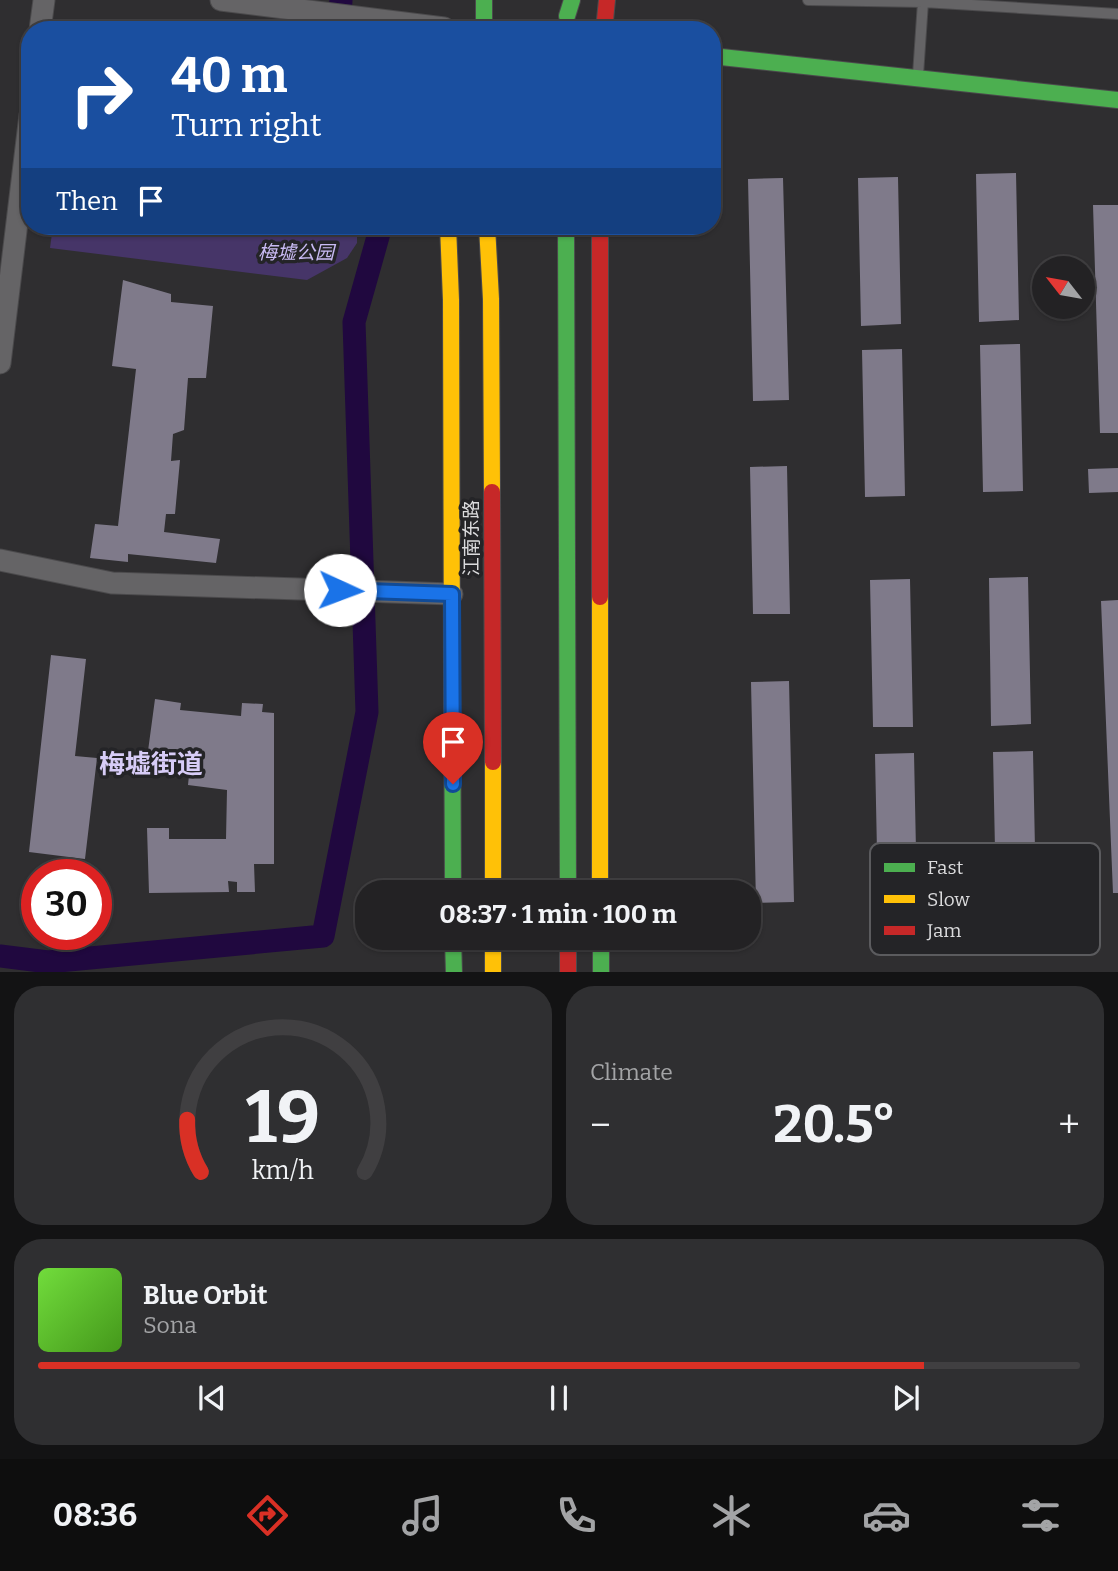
<!DOCTYPE html>
<html lang="en">
<head>
<meta charset="utf-8">
<style>
	body { margin:0; font-family:Bitter,"Noto Sans SC",serif; background:#2f2f31; color:#f1f3f6; height:100vh; display:flex; flex-direction:column; font-size:26px; white-space:nowrap }
	* { box-sizing:border-box; margin:0 }
	p { font-size:23px; color:#a3a4a6 }
	.icon { flex:none; width:38px; height:38px; fill:none; stroke:currentColor; stroke-width:2; stroke-linecap:round; stroke-linejoin:round }
	.map { position:relative; height:972px; overflow:hidden }
	.panel { display:flex; flex-direction:column; gap:14px; padding:14px; background:#131314; flex:1 }
	.panel>* { flex:none }
	.top-card { position:absolute; left:21px; top:21px; width:700px; height:214px; border-radius:28px; box-shadow:0 2px 5px #0004,0 0 0 2px #403f41; background:#1a4fa0; color:#fff; overflow:hidden }
	.needle { width:46px; rotate:301deg }
	.buttons { position:absolute; left:1032px; top:256px; display:grid; gap:14px }
	.buttons a { display:grid; place-items:center; width:63px; height:63px; border-radius:50%; background:#232224; box-shadow:0 2px 5px #0004,0 0 0 2px #403f41; font-size:35px }
	.speed { position:absolute; left:21px; top:859px; display:flex; gap:14px; font-size:35px; font-weight:700; text-align:center }
	.speed>* { display:grid; place-content:center; width:91px; height:91px; border-radius:50%; background:#232224; box-shadow:0 2px 5px #0004,0 0 0 2px #403f41; line-height:1 }
	.speed .limit { border:10px solid #d22; background:#fff; color:#111 }
	.pin { position:absolute; display:grid; place-items:center; width:60px; height:60px; color:#fff; margin:-72px -30px; border-radius:50% 50% 50% 0; rotate:-45deg; box-shadow:0 0 7px #0007 }
	.pin .icon { rotate:45deg }
	.me { position:absolute; width:77px; margin:-38px; rotate:92deg; stroke-linejoin:round; filter:drop-shadow(0 0 5px #0008) }
	.turn { display:flex; align-items:center; gap:24px; height:147px; padding:0 35px; font-size:32px }
	.turn .icon { width:91px; height:91px; stroke-width:2.5 }
	.turn b { display:block; font-size:49px; line-height:60px }
	.then { display:flex; align-items:center; height:66px; padding:0 35px; background:#0003; gap:14px; font-size:26px }
	.big { font-size:52px; font-weight:700; line-height:1.1 }
	.panel .tile { flex:1; display:flex; flex-direction:column; justify-content:center; gap:10px; min-width:0; padding:0 24px; border-radius:28px; background:#2f2f31 }
	.panel .dial { align-items:center; gap:0 }
	.dial svg { height:182px; overflow:visible; fill:none; stroke:#403f41; stroke-width:7; stroke-linecap:round; text-anchor:middle }
	.dial text { fill:#f1f3f6; stroke:none }
	.song { display:flex; align-items:center; gap:21px }
	.cover { width:84px; height:84px; border-radius:10px; background:linear-gradient(135deg,hsl(100 70% 55%),hsl(100 70% 35%)) }
	.played { height:7px; border-radius:4px; background:linear-gradient(90deg,#d93025 85%,#403f41 85%) }
	.keys { display:flex; justify-content:space-around; direction:ltr }
	.heat { display:flex; justify-content:space-between; align-items:center; font-size:38px; direction:ltr }
	.panel .tiles { flex:1; display:grid; gap:14px; grid-template-columns:1fr 1fr }
	.tile:last-child { grid-column:span 2 }
	.trip { position:absolute; left:355px; top:880px; width:406px; height:70px; border-radius:28px; background:#232224; box-shadow:0 2px 5px #0004,0 0 0 2px #403f41; font-weight:700; line-height:70px; text-align:center }
	.menu { display:flex; height:112px; justify-content:space-around; align-items:center; background:#0e0e0e; color:#a3a4a6 }
	.menu .icon { width:49px; height:49px }
	.menu .active { color:#d93025 }
	.menu b { font-size:32px; color:#f1f3f6 }
	.map>svg:first-child { display:block }
	.green { fill:#463568 }
	.lines { fill:none; stroke-linecap:round; stroke-linejoin:round }
	.canal { stroke:#20083f; stroke-width:23 }
	.building { fill:#7f7a8a }
	.lane-casing { stroke:#4b4a4c; stroke-width:12 }
	.street-casing { stroke:#4b4a4c; stroke-width:23 }
	.fast-casing { stroke:#4b4a4c; stroke-width:18 }
	.slow-casing { stroke:#4b4a4c; stroke-width:18 }
	.jam-casing { stroke:#4b4a4c; stroke-width:18 }
	.lane { stroke:#656466; stroke-width:10 }
	.street { stroke:#656466; stroke-width:21 }
	.fast { stroke:#4caf50; stroke-width:16 }
	.slow { stroke:#ffc107; stroke-width:16 }
	.jam { stroke:#c62828; stroke-width:16 }
	.route-casing { stroke:#114b97; stroke-width:18 }
	.route { stroke:#1a73e8; stroke-width:12 }
	.labels { text-anchor:middle; dominant-baseline:central; stroke-width:7; stroke-linejoin:round; paint-order:stroke }
	.park-label { font-size:19px; font-style:italic; fill:#c9bbf4; stroke:#242427 }
	.street-label { font-size:19px; fill:#dbdbdd; stroke:#242427 }
	.district-label { font-size:26px; font-weight:bold; fill:#d7ccf7; stroke:#242427 }
	.key { fill:#242427; stroke:#5b5b5e; stroke-width:2 }
	.key-label { font-size:19px; fill:#dbdbdd }
</style>
</head>
<body>
<div class="map">
<svg width="1118" height="973" viewBox="0 0 1118 973">
	<rect width="100%" height="100%" fill="#2f2e30"/>
	<path class="green" d="M 53,226 L 357,226 L 357,243 L 347,258 L 307,280 L 50,248 Z"/>
	<g class="lines">
		<path class="canal" d="M 339,30 L 341,0
			M 0,956 L 48,962 L 47,973
			M 48,962 L 323,936 L 367,712 L 354,322 L 381,226"/>
	</g>
	<path class="building" d="M 1016,173 L 1019,320 L 979,322 L 976,174 Z
		M 898,177 L 901,324 L 861,326 L 858,178 Z
		M 783,178 L 789,400 L 753,401 L 748,179 Z
		M 1093,205 L 1118,205 L 1118,433 L 1100,433 Z
		M 123,280 L 171,294 L 171,302 L 213,306 L 206,378 L 188,378 L 184,430 L 173,434 L 171,461 L 180,460 L 175,514 L 166,514 L 164,532 L 220,539 L 216,563 L 128,554 L 128,562 L 90,558 L 95,524 L 118,526 L 136,369 L 112,366 Z
		M 1020,344 L 1023,491 L 983,492 L 980,345 Z
		M 902,349 L 905,496 L 865,497 L 862,350 Z
		M 787,466 L 790,614 L 753,614 L 750,467 Z
		M 1118,468 L 1118,492 L 1089,493 L 1088,469 Z
		M 1028,577 L 1031,724 L 991,726 L 989,578 Z
		M 910,579 L 913,727 L 873,727 L 870,580 Z
		M 1118,600 L 1118,893 L 1113,893 L 1101,601 Z
		M 51,655 L 86,659 L 75,756 L 97,758 L 85,859 L 29,852 Z
		M 789,681 L 794,902 L 756,903 L 751,682 Z
		M 155,699 L 181,703 L 180,710 L 241,716 L 242,703 L 263,704 L 262,712 L 274,713 L 274,864 L 254,864 L 255,892 L 237,892 L 237,882 L 228,881 L 229,892 L 149,893 L 147,828 L 169,828 L 169,839 L 226,839 L 227,790 L 188,785 L 191,756 L 148,751 Z
		M 1033,751 L 1036,898 L 996,899 L 993,752 Z
		M 914,753 L 917,900 L 878,901 L 875,754 Z"/>
	<g class="lines">
		<g class="lane-casing">
			<path id="lane" d="M 808,0 L 923,2 L 1118,14
				M 918,75 L 923,2"/>
		</g>
		<g class="street-casing">
			<path id="street" d="M 221,0 L 444,28
				M 40,30 L 44,0
				M 0,363 L 30,115
				M 0,560 L 112,583 L 452,594"/>
		</g>
		<g class="fast-casing">
			<path id="fast" d="M 484,0 L 484,30
				M 567,16 L 572,0
				M 712,56 L 1118,100
				M 566,226 L 568,892
				M 452,674 L 453,892
				M 453,938 L 454,973
				M 601,938 L 601,973"/>
		</g>
		<g class="slow-casing">
			<path id="slow" d="M 444,30 L 454,30
				M 448,226 L 451,300 L 452,674
				M 487,226 L 491,299 L 492,492
				M 600,597 L 600,892
				M 493,762 L 493,892
				M 493,938 L 493,973"/>
		</g>
		<g class="jam-casing">
			<path id="jam" d="M 604,30 L 607,0
				M 600,226 L 600,597
				M 492,492 L 493,762
				M 568,938 L 568,973"/>
		</g>
		<use href="#lane" class="lane"/>
		<use href="#street" class="street"/>
		<use href="#fast" class="fast"/>
		<use href="#slow" class="slow"/>
		<use href="#jam" class="jam"/>
	</g>
	<g class="lines">
		<g class="route-casing">
			<path id="route" d="M 340,590 L 452,594 L 453,784"/>
		</g>
		<use href="#route" class="route"/>
	</g>
	<g class="labels">
		<g class="park-label">
			<text x="296" y="252">梅墟公园</text>
		</g>
		<g class="street-label">
			<text transform="translate(471 538) rotate(-90)">江南东路</text>
		</g>
		<g class="district-label">
			<text x="151" y="764">梅墟街道</text>
		</g>
	</g>
	<rect x="870" y="843" width="230" height="112" rx="10" class="key"/>
	<rect x="884" y="863" width="31" height="9" fill="#4caf50"/>
	<rect x="884" y="895" width="31" height="8" fill="#ffc107"/>
	<rect x="884" y="926" width="31" height="9" fill="#c62828"/>
	<g class="key-label">
		<text x="927" y="874">Fast</text>
		<text x="927" y="906">Slow</text>
		<text x="927" y="937">Jam</text>
	</g>
</svg>
<div class="buttons">
<a><svg class="needle" viewBox="-14 -14 28 28"><path d="M0-13l5 13h-10z" fill="#e53935"/><path d="M0 13l5-13h-10z" fill="#a3a4a6"/></svg></a>
</div>
<div class="speed"><div class="limit">30</div></div>
<div class="pin" style="left:453px;top:784px;background:#d93025"><svg class="icon" aria-label="arrive" viewBox="0 0 24 24"><path d="M6 21V4h12l-3 4 3 4H6"/></svg></div>
<svg class="me" style="left:340px;top:590px" viewBox="-20 -20 40 40"><circle r="19" fill="#fff"/><path d="M0-13L10 11 0 6-10 11z" fill="#1a73e8"/></svg>
<div class="trip">08:37 · 1 min · 100 m</div>
<div class="top-card">
<div class="turn"><svg class="icon" aria-label="right" viewBox="0 0 24 24"><path d="M7 20v-9h11M14 6l5 5-5 5"/></svg><div><b>40 m</b>Turn right</div></div>
<div class="then">Then<svg class="icon" aria-label="arrive" viewBox="0 0 24 24"><path d="M6 21V4h12l-3 4 3 4H6"/></svg></div>
</div>
</div>
<section class="panel">
<div class="tiles">
<div class="tile dial"><svg viewBox="0 0 100 80">
<path d="M14 69A42 42 0 1 1 86 69"/>
<path d="M14 69A42 42 0 0 1 8 46" stroke="#d93025"/>
<text x="50" y="56" font-size="32" font-weight="700">19</text>
<text x="50" y="72" font-size="11">km/h</text>
</svg></div>
<div class="tile"><p>Climate</p>
<div class="heat"><a>−</a><b class="big">20.5°</b><a>+</a></div>
</div>
<div class="tile">
<div class="song"><i class="cover"></i><div><b>Blue Orbit</b><p>Sona</p></div></div>
<div class="played"></div>
<div class="keys"><svg class="icon" aria-label="previous" viewBox="0 0 24 24"><path d="M18 5L8 12l10 7zM5 5v14"/></svg><svg class="icon" aria-label="pause" viewBox="0 0 24 24"><path d="M8 5v14M16 5v14"/></svg><svg class="icon" aria-label="next" viewBox="0 0 24 24"><path d="M6 5l10 7-10 7zM19 5v14"/></svg></div>
</div>
</div>
</section>
<nav class="menu">
<b>08:36</b>
<svg class="icon active" aria-label="directions" viewBox="0 0 24 24"><path d="M12 3l9 9-9 9-9-9zM9 14v-3h6M13 9l2 2-2 2"/></svg>
<svg class="icon" aria-label="music" viewBox="0 0 24 24"><path d="M9 18V5l10-2v13"/><circle cx="6" cy="18" r="3"/><circle cx="16" cy="16" r="3"/></svg>
<svg class="icon" aria-label="phone" viewBox="0 0 24 24"><path d="M5 4h4l2 5-3 2q2 4 5 5l2-3 5 2v4C11 20 4 13 5 4z"/></svg>
<svg class="icon" aria-label="climate" viewBox="0 0 24 24"><path d="M12 3v18M4 7l16 10M4 17L20 7"/></svg>
<svg class="icon" aria-label="car" viewBox="0 0 24 24"><path d="M5 17H2v-5l4-1 3-4h7l3 4 3 1v5h-3M9 17h6M6 11h13"/><circle cx="7" cy="17" r="2"/><circle cx="17" cy="17" r="2"/></svg>
<svg class="icon" aria-label="filters" viewBox="0 0 24 24"><path d="M4 7h16M4 17h16"/><circle cx="9" cy="7" r="2"/><circle cx="15" cy="17" r="2"/></svg>
</nav>
</body>
</html>
